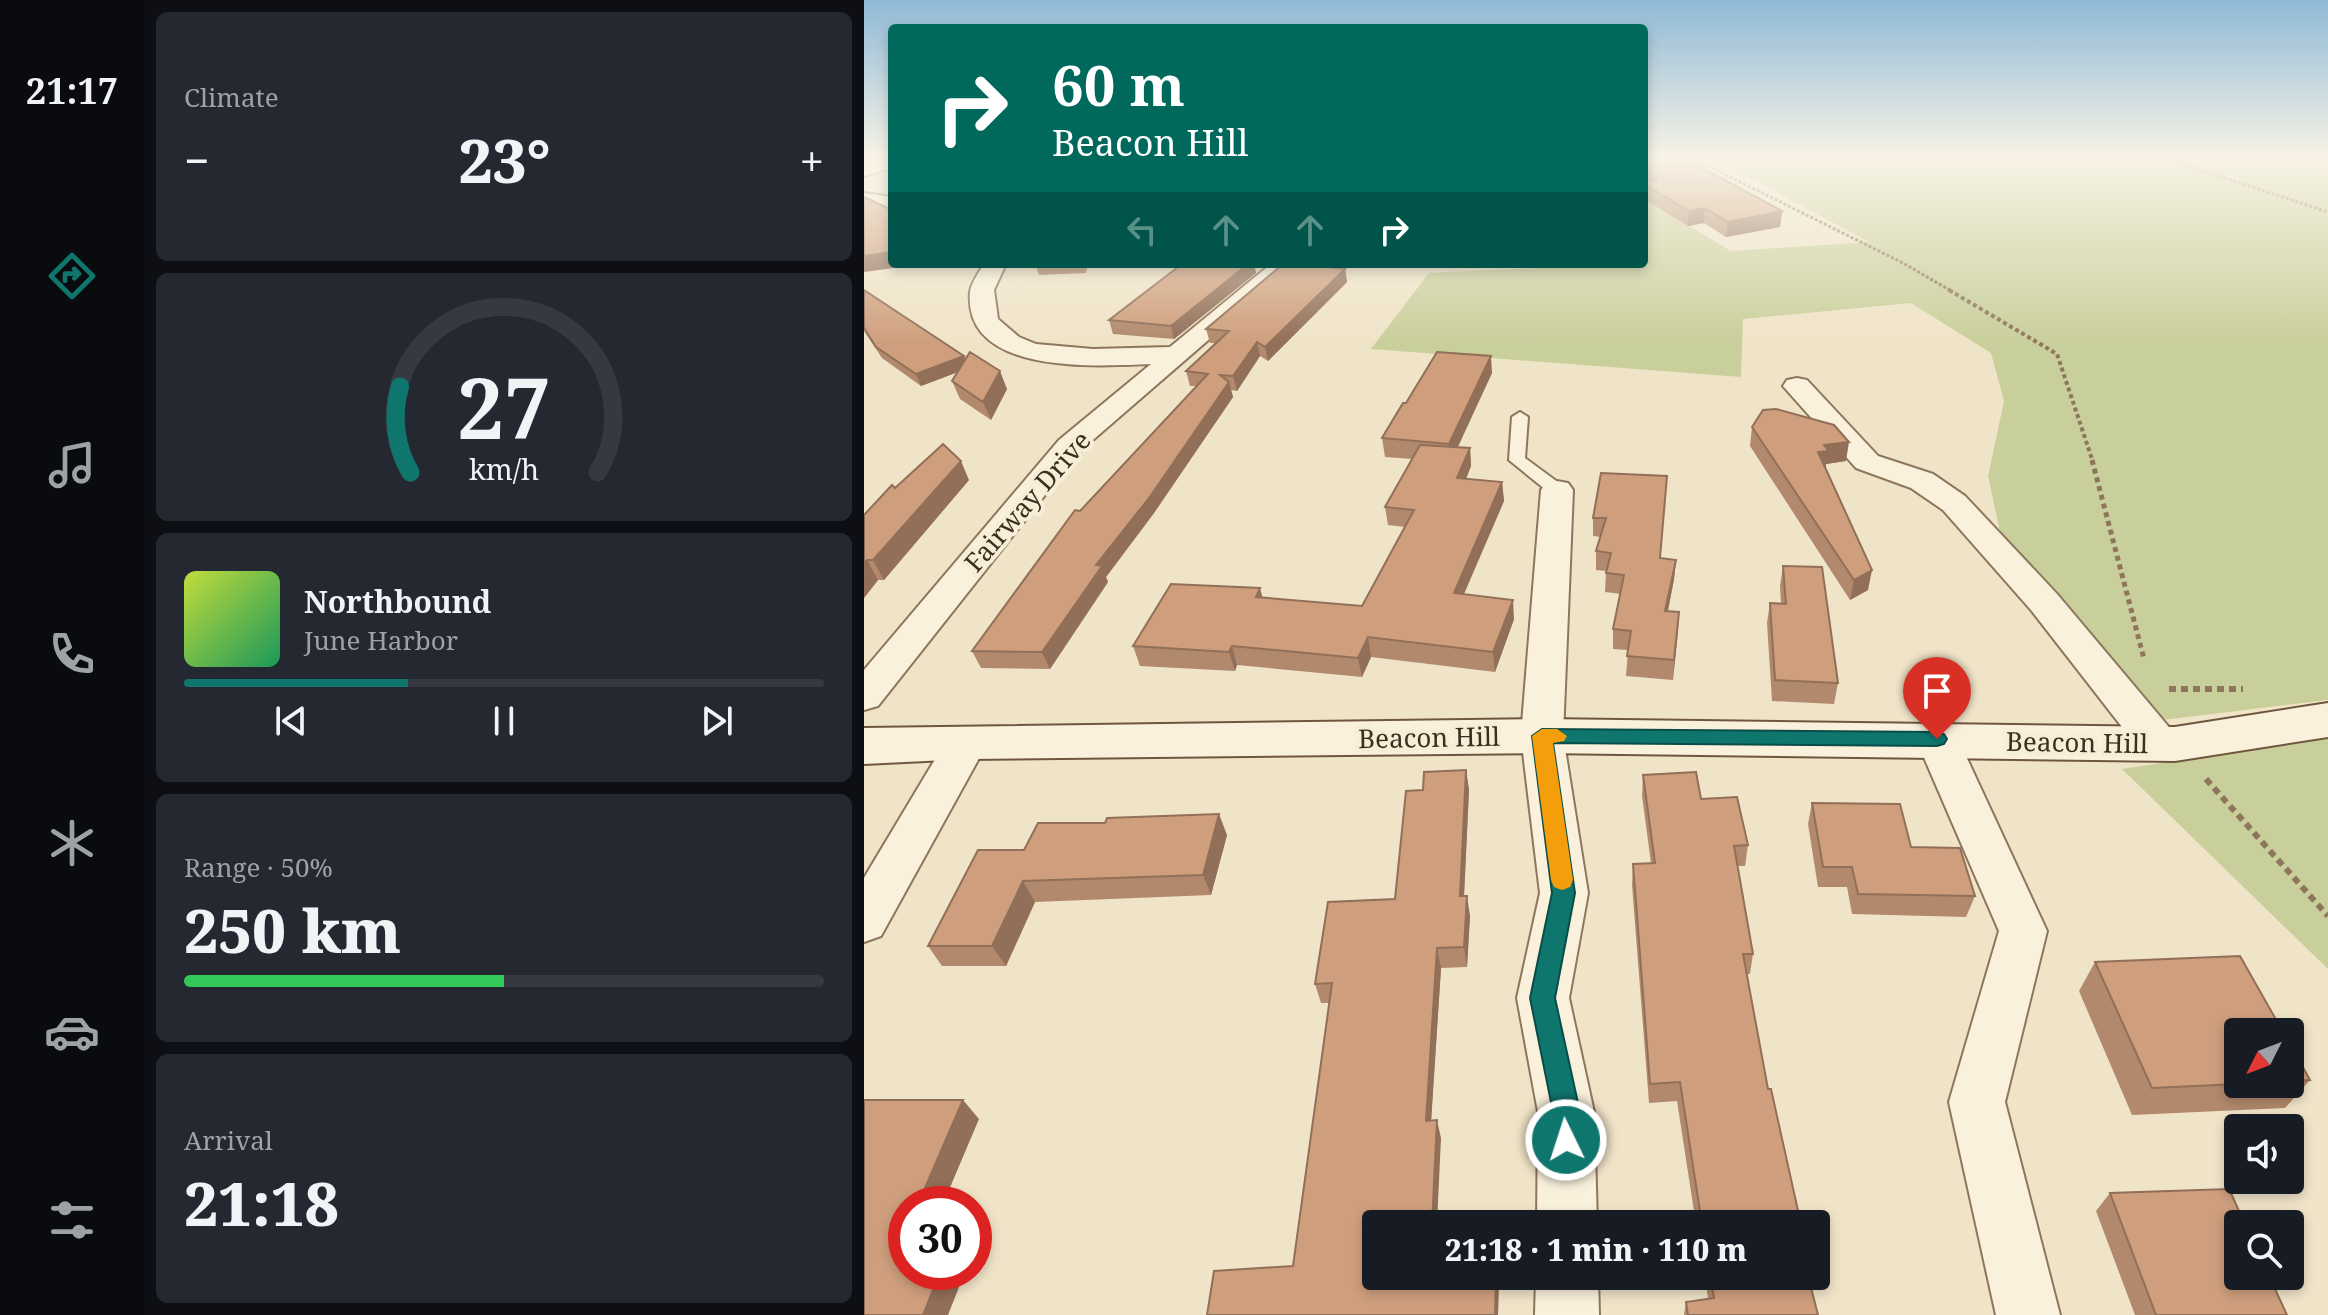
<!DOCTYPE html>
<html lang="en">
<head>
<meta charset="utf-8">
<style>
	body { margin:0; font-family:"Noto Serif",serif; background:#242831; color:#f1f3f6; height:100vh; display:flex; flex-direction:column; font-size:30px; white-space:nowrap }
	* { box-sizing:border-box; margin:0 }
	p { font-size:26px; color:#9ea1a6 }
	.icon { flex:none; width:44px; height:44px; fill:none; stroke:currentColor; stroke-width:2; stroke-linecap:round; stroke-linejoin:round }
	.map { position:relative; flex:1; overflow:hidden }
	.panel { display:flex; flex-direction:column; gap:12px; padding:12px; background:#0d0f14; width:720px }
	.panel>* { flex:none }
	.top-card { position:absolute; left:24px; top:24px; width:760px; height:244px; border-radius:8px; box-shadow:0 4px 12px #0003; background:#00695c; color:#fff; overflow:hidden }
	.needle { width:52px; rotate:228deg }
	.tools { position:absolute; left:1360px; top:1018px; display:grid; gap:16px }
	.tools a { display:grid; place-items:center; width:80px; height:80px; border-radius:8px; background:#171b24; box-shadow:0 4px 12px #0003; font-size:40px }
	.speed { position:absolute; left:24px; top:1186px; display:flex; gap:16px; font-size:40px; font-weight:700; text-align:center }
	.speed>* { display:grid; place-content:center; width:104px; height:104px; border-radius:50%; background:#171b24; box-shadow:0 4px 12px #0003; line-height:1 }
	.speed .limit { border:12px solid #d22; background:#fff; color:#111 }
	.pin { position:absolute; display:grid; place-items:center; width:68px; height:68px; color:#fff; margin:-82px -34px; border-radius:50% 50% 50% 0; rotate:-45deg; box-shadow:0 0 8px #0007 }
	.pin .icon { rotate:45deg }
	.me { position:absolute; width:88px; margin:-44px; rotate:356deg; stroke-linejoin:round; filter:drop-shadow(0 0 6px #0008) }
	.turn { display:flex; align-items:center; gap:28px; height:168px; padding:0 32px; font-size:36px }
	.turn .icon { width:104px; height:104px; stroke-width:2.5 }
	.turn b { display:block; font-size:56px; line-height:68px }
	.lanes { display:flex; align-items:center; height:76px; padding:0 32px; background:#0003; justify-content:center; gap:40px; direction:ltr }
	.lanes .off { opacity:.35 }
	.big { font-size:60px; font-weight:800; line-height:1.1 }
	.panel .tile { flex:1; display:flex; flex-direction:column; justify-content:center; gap:12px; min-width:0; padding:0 28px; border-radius:12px; background:#242831 }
	.panel .dial { align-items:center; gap:0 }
	.dial svg { height:208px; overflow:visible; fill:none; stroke:#363941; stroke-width:7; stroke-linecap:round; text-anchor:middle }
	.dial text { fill:#f1f3f6; stroke:none }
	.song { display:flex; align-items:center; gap:24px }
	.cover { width:96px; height:96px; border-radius:12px; background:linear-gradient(135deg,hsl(70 70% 55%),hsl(150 70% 35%)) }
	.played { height:8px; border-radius:4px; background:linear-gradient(90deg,#0f766e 35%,#363941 35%) }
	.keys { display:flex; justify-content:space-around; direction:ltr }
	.heat { display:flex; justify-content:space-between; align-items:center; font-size:44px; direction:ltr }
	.charge { height:12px; border-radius:6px; background:linear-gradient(90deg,#34c759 50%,#363941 0) }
	.trip { position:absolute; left:498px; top:1210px; width:468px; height:80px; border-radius:8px; background:#171b24; box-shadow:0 4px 12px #0003; font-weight:800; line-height:80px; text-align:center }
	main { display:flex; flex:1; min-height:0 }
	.tab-bar { display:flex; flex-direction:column; width:144px; justify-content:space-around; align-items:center; background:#090b0e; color:#9ea1a6 }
	.tab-bar .icon { width:56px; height:56px }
	.tab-bar .current { color:#0f766e }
	.tab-bar b { font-size:36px; color:#f1f3f6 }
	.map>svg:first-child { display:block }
	.green { fill:#c9cf9b }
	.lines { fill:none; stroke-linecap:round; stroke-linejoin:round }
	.lane-casing { stroke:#8d765c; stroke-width:4 }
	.street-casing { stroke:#8d765c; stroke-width:4 }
	.secondary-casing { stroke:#6f573f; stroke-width:4 }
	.path-far3 { stroke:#8d765c; stroke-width:3; stroke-dasharray:3 2; stroke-linecap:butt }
	.path-far2 { stroke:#8d765c; stroke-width:4; stroke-dasharray:4 3; stroke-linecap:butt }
	.path-far1 { stroke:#8d765c; stroke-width:5; stroke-dasharray:5 4; stroke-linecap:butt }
	.path { stroke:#8d765c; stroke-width:6; stroke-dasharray:7 5; stroke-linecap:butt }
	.lane { fill:#faf1dc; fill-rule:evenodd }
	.street { fill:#faf1dc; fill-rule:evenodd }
	.secondary { fill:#faf1dc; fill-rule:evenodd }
	.wall { fill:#b2896c }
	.shaded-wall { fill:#916f58 }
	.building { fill:#cf9f7d; stroke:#916f58; stroke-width:2 }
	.route { fill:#0f766e; stroke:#0a4d48; stroke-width:2 }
	.slow { fill:#f59e0b }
	.labels { text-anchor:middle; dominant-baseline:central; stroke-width:8; stroke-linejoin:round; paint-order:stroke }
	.street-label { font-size:26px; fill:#3d2e20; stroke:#f7eed8 }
</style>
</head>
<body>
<main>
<nav class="tab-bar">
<b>21:17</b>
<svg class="icon current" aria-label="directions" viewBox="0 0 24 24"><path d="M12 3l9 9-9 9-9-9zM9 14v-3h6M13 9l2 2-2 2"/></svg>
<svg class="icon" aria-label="music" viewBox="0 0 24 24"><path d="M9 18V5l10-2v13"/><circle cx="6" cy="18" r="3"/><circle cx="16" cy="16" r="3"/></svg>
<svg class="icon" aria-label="phone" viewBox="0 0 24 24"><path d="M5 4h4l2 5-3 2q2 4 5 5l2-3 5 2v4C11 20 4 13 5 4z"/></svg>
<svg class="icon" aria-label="climate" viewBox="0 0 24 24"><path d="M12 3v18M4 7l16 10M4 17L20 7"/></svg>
<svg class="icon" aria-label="car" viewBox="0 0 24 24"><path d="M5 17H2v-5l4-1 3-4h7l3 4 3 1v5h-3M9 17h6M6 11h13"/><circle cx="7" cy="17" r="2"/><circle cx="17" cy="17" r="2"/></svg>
<svg class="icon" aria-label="filters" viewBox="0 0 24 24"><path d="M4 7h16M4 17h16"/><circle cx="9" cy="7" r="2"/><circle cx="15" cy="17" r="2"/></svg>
</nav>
<section class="panel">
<div class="tile"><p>Climate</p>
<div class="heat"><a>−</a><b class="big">23°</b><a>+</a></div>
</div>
<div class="tile dial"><svg viewBox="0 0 100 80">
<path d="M14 69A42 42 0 1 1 86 69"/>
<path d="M14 69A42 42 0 0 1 10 36" stroke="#0f766e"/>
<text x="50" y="56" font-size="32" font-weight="700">27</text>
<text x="50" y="72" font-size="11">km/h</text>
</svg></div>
<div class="tile">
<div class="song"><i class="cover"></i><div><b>Northbound</b><p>June Harbor</p></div></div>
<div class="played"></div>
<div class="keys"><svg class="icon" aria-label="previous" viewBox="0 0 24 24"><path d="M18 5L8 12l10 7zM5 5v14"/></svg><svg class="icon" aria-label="pause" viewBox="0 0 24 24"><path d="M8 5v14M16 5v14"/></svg><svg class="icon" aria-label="next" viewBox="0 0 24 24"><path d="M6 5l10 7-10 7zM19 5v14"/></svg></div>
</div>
<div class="tile"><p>Range · 50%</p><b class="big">250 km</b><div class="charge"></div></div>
<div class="tile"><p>Arrival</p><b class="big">21:18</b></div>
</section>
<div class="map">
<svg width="1464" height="1315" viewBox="0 0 1464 1315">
	<rect width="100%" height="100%" fill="#f0e4c8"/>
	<path class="green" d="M 851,159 L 1464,159 L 1464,700 L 1290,721 L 1146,579 L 1124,476 L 1140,401 L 1127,353 L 1047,303 L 879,319 L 877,377 L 507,349 L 565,273 L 717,266 L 715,264 L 780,264 L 780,199 L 867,251 L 1005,242 Z
		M 1464,737 L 1464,969 L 1258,769 Z"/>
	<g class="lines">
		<g class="lane-casing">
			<path id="lane" d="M 656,412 L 664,417 L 661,458 L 699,486 L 701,490 L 699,494 L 687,494 L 645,460 L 648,417 Z"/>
		</g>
		<g class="street-casing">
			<path id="street" d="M 18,159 L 28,159 L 28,168 L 0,176 L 0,164 Z
				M 0,193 L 28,197 L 28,209 L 0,205 Z
				M 120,264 L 142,264 L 130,290 L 134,319 L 155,337 L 172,344 L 229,349 L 306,347 L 407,264 L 432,264 L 215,452 L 14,706 L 0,710 L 0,670 L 195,440 L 287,364 C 234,366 99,376 106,292 C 107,283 115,272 120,264 Z
				M 933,378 L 943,380 L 1014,456 L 1069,474 L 1101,496 L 1193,594 L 1309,732 L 1315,743 L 1309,754 L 1294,758 L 1279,754 L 1167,610 L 1079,510 L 1047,488 L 992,468 L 919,386 L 923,380 Z
				M 693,481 L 704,483 L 709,490 L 699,736 L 724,893 L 705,998 L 730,1112 L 733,1224 L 673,1224 L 674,1112 L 653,998 L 676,893 L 657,736 L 677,490 L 682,483 Z
				M 1073,724 L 1088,728 L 1094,739 L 1183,931 L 1141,1102 L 1196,1315 L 1132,1315 L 1085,1102 L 1135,931 L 1052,739 L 1058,728 Z
				M 103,727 L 118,731 L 124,742 L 17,936 L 0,942 L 0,878 L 88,731 Z
				M 672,1276 L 734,1276 L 735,1315 L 671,1315 Z"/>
		</g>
		<g class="secondary-casing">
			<path id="secondary" d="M 1464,703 L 1464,737 L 1311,761 L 678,753 L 103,759 L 0,764 L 0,728 L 678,719 L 1311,727 Z"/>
		</g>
		<path class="path-far3" d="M 830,159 L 1039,263 L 1089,292
			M 1303,159 L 1464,212"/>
		<path class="path-far2" d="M 1085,290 L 1193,354 L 1229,462"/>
		<path class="path-far1" d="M 1228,460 L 1280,659"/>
		<path class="path" d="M 1305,689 L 1379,689
			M 1342,779 L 1464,916"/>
		<use href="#lane" class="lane"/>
		<use href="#street" class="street"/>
		<use href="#secondary" class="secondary"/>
	</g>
	<path class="wall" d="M 780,159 L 918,211 L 916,227 L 862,237 L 840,223 L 824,226 L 780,199 Z
		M 171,264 L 224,264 L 222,273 L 175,275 Z
		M 318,264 L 390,264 L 392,273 L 310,339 L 249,334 L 245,320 Z
		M 481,269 L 483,282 L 404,361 L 396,356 L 373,391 L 367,390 L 369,397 L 290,513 L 242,577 L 244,582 L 186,669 L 117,668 L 108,651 L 216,511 L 332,386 L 326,386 L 322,371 L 352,343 L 346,343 L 342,329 Z
		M 0,290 L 143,389 L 127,420 L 96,399 L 88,381 L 93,372 L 57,386 L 18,358 L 0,331 Z
		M 628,373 L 593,447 L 606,448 L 607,466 L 602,479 L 638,482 L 640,501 L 600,594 L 650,619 L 631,672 L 507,657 L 498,677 L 373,665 L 371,671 L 276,666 L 269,646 L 399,598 L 498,606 L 541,527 L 524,525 L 521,507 L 548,459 L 521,457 L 518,438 L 542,403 Z
		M 888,427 L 982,461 L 962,464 L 962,469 L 1004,590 L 986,600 L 886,446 Z
		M 737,473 L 797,558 L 812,560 L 810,579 L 804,611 L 815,612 L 809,680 L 762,676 L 764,650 L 749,649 L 749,629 L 757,594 L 741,592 L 742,571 L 732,570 L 732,551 L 737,537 L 729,536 L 729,518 Z
		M 105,480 L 20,580 L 14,580 L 0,598 L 0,515 L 31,488 Z
		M 919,566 L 974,683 L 970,704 L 908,701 L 903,623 L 906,603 L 917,604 L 916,586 Z
		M 602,770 L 605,790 L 600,896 L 606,916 L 603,967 L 577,968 L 567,1120 L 577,1138 L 512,1224 L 635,1276 L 634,1315 L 343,1315 L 429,1266 L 466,1003 L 457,1003 L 451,984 L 531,899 L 559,790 Z
		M 779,775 L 837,799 L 884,845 L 881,866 L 874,866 L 889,954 L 886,974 L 882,974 L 904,1089 L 937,1224 L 832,1224 L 813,1101 L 785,1103 L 768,885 L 769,864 L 787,863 L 778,796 Z
		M 948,803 L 1047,847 L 1111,896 L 1102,917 L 988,914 L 983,887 L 954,887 L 944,824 Z
		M 363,835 L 347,895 L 171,902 L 142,966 L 78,966 L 64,946 L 160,850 Z
		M 1231,962 L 1374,1084 L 1426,1084 L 1426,1044 L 1446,1080 L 1421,1108 L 1268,1115 L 1215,991 Z
		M 1246,1193 L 1423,1315 L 1271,1315 L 1232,1211 Z
		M 841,1276 L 944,1276 L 954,1315 L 820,1315 L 822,1302 L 844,1299 Z"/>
	<path class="shaded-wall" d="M 841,208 L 840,223 L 824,226 L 825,211 Z
		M 918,211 L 916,227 L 862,237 L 864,222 Z
		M 28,252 L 28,264 L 58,264 L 0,272 L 0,256 Z
		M 384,264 L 390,264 L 392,273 L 310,339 L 307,326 Z
		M 481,269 L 483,282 L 404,361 L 401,347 Z
		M 393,342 L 396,356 L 373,391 L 369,376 Z
		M 100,356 L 105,368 L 57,386 L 52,374 Z
		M 627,356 L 628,373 L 587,462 L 585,444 Z
		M 136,371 L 143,389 L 127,420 L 119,402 Z
		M 365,382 L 369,397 L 290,513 L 242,577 L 244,582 L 186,669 L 178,652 L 232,565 Z
		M 985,442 L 982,461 L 962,464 L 961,470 L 954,452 L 960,445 Z
		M 606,448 L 607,466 L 595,496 L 593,478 Z
		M 97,461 L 105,480 L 20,580 L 9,560 Z
		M 638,482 L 640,501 L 592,612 L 590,593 Z
		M 3,560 L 14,580 L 0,598 L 0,563 Z
		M 812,560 L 810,579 L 800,630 L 801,611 Z
		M 1008,570 L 1004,590 L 986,600 L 990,580 Z
		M 396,588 L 401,607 L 392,597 Z
		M 649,600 L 650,619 L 631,672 L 629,652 Z
		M 815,612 L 814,631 L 809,680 L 810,660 Z
		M 504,637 L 507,657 L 498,677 L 494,658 Z
		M 368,646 L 373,665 L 371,671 L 365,652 Z
		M 602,770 L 605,790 L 599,916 L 596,896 Z
		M 355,814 L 363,835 L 347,895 L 339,875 Z
		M 159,881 L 171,902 L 142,966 L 128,946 Z
		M 603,896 L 606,916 L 603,967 L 600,947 Z
		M 573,948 L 577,968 L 566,1139 L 562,1121 Z
		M 99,1100 L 115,1119 L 79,1204 L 54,1204 Z
		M 573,1120 L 577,1138 L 573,1224 L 568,1224 Z
		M 42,1231 L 42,1253 L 35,1247 Z
		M 76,1272 L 101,1272 L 84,1315 L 59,1315 Z
		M 632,1276 L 635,1276 L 634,1315 L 631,1315 Z"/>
	<path class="building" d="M 780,159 L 822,159 L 918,211 L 864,222 L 841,208 L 825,211 L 780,184 L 780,181 L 794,179 L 780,170 Z
		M 0,197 L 28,210 L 28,252 L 0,256 Z
		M 318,264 L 384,264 L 307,326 L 245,320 Z
		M 419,264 L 433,264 L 481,269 L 401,347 L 393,342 L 369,376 L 356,375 L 365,382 L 285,498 L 232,565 L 238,566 L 178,652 L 108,651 L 211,510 L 216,511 L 344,374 L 322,371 L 365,331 L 342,329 Z
		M 0,290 L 100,356 L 52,374 L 12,347 L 0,328 Z
		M 106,352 L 136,371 L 119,402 L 88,381 Z
		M 573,352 L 627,356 L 585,444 L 518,438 L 539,403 L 542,403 Z
		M 912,409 L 970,425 L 985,442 L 960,445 L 965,451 L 954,452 L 1008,570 L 990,580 L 888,427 L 899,410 Z
		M 79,444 L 97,461 L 9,560 L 3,560 L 0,563 L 0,515 L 28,485 L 31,488 Z
		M 556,445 L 606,448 L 593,478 L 638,482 L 590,593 L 649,600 L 629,652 L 504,637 L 494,658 L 368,646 L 365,652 L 269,646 L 307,584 L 396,588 L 392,597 L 498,606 L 550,510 L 521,507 Z
		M 737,473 L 803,476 L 796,558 L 812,560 L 801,611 L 815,612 L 810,660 L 763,656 L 767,631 L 749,629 L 760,575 L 742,573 L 747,553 L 732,551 L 742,518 L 729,518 Z
		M 919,566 L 958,567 L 974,683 L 911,680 L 906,603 L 922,604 Z
		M 602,770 L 596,896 L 603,896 L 600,947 L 573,948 L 562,1121 L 573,1120 L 568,1224 L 512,1224 L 512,1276 L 632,1276 L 631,1315 L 343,1315 L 350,1271 L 429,1266 L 468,983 L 451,984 L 464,902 L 531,899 L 542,791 L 559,790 L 560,772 Z
		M 832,772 L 837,799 L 873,797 L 884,845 L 870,846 L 889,954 L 879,954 L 904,1089 L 907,1089 L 937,1224 L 838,1224 L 816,1082 L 786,1084 L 769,864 L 791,863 L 779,775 Z
		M 948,803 L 1036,804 L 1047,847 L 1096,848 L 1111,896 L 994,894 L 988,867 L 959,867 Z
		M 355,814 L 339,875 L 159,881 L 128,946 L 64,946 L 114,850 L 160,850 L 174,823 L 241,823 L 243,818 Z
		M 1376,956 L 1419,1032 L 1374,1032 L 1374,1084 L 1288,1088 L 1231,962 Z
		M 1426,1044 L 1446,1080 L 1426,1081 Z
		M 0,1100 L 99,1100 L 54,1204 L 42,1204 L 42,1231 L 35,1247 L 42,1246 L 42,1272 L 76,1272 L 59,1315 L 0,1315 Z
		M 1365,1189 L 1381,1224 L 1374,1224 L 1374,1276 L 1405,1276 L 1423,1315 L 1292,1315 L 1246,1193 Z
		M 846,1276 L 944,1276 L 954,1315 L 824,1315 L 822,1302 L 850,1298 Z"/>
	<linearGradient id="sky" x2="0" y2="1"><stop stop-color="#8fbad6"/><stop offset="0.46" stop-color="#f8f3e6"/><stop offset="1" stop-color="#f8f3e6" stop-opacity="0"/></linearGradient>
	<rect width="1464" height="343" fill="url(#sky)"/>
	<path class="route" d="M 678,729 L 1073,732 L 1080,734 L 1083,739 L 1080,744 L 1073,746 L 689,743 L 711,893 L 691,998 L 716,1112 L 716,1140 L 712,1150 L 702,1154 L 693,1150 L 689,1140 L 689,1112 L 666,998 L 688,893 L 668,736 Z"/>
	<path class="slow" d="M 678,729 L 693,729 L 703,736 L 700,741 L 689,743 L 709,880 L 706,887 L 698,890 L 690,887 L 687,880 L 668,736 Z"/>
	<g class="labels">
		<g class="street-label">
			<text transform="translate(163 501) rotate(-49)">Fairway Drive</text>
			<text transform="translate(565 737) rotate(-1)">Beacon Hill</text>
			<text transform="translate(1213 742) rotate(1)">Beacon Hill</text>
		</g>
	</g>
</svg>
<div class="tools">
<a><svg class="needle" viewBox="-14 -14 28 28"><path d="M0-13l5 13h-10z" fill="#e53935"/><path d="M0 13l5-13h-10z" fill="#9ea1a6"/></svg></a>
<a><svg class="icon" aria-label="sound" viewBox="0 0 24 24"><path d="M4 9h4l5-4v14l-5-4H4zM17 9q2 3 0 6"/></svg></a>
<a><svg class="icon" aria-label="search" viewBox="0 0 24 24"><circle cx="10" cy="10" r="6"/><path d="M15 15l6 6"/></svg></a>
</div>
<div class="speed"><div class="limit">30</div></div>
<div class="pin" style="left:1073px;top:739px;background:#d93025"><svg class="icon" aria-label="arrive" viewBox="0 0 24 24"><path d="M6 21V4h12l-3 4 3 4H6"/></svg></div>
<svg class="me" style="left:702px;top:1140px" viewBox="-20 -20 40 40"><circle r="17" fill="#0f766e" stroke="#fff" stroke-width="3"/><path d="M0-11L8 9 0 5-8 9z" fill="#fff"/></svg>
<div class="trip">21:18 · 1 min · 110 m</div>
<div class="top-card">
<div class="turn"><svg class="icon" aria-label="right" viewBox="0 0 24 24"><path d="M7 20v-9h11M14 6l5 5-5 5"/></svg><div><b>60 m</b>Beacon Hill</div></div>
<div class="lanes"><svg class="icon off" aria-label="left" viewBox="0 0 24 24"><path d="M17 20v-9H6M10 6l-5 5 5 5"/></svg><svg class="icon off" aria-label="ahead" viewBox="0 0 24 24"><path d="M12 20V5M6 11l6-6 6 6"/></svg><svg class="icon off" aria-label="ahead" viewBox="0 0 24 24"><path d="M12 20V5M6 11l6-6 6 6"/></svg><svg class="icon" aria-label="right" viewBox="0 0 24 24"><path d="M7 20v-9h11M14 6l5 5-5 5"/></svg></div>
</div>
</div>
</main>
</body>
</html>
